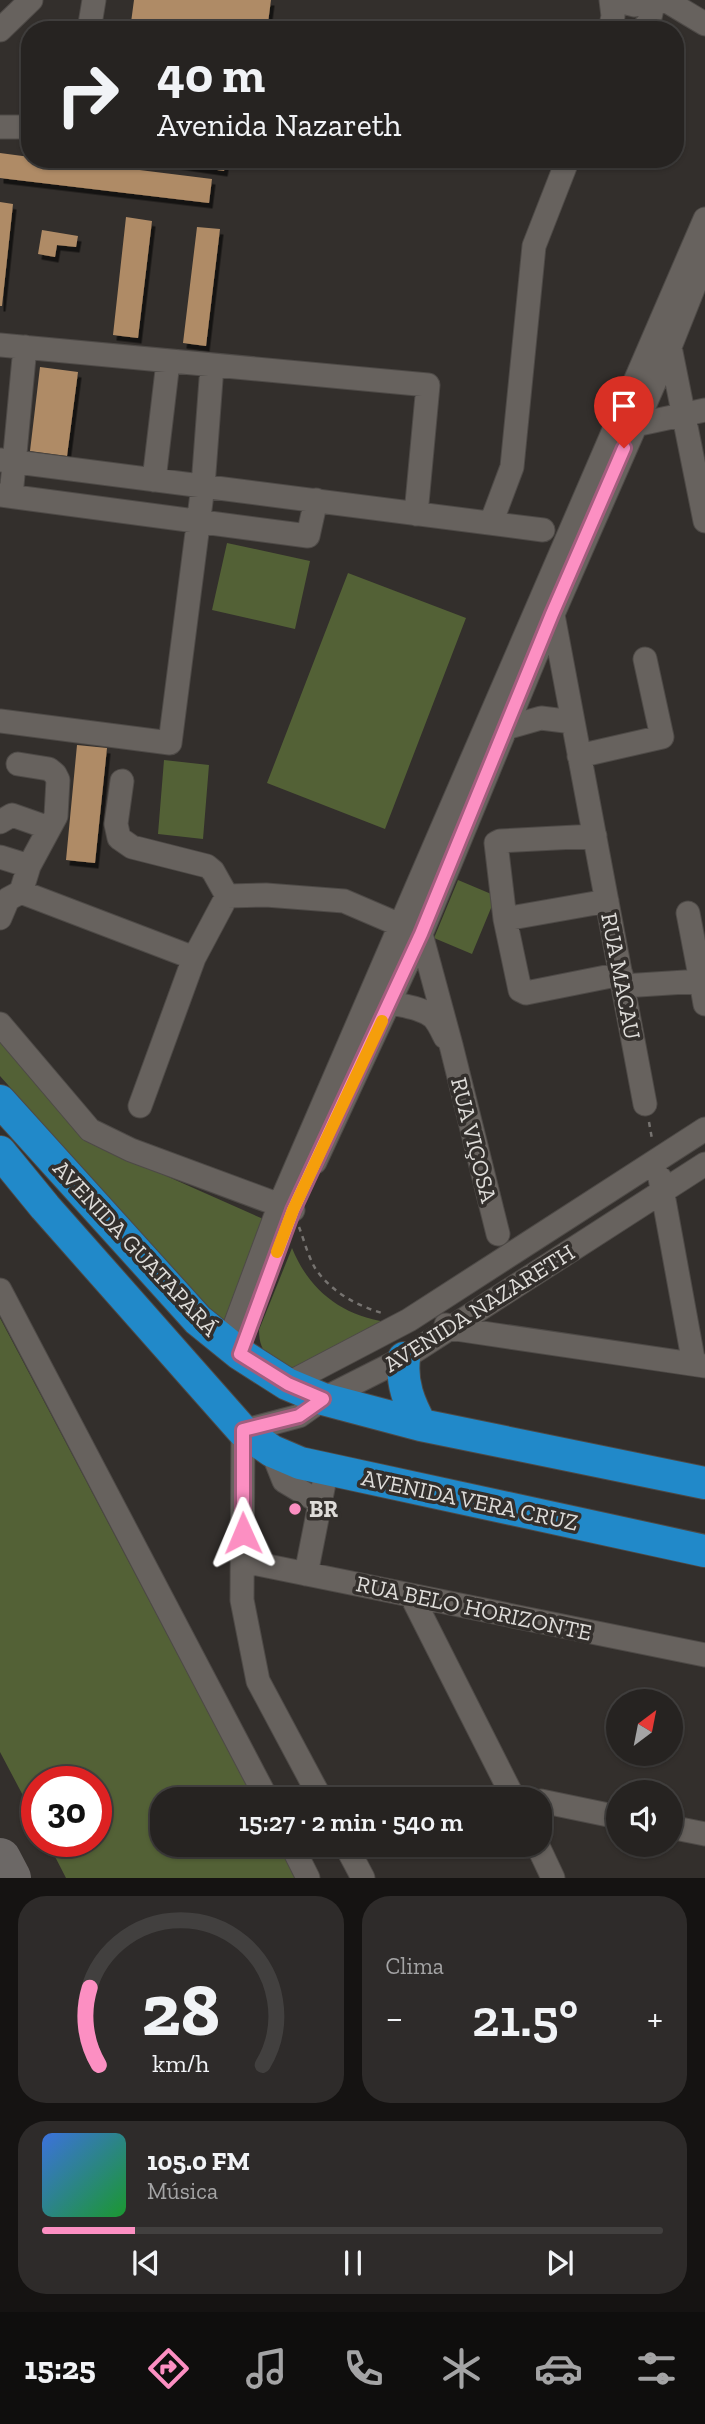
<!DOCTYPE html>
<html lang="pt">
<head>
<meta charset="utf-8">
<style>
	body { margin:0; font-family:"Zilla Slab",serif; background:#2e2b2a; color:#f1f3f6; height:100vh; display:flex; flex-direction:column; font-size:26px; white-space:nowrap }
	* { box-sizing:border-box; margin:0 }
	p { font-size:23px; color:#a4a4a5 }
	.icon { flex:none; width:38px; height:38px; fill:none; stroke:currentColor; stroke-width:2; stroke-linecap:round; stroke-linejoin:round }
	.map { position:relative; height:1878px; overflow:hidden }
	.sheet { display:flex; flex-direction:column; gap:18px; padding:18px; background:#151312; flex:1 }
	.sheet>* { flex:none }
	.guide { position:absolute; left:21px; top:21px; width:663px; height:147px; border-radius:28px; box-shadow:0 2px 5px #0004,0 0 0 2px #42403f; background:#262321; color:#f1f3f6; overflow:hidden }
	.needle { width:46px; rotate:32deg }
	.fabs { position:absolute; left:606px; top:1689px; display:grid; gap:14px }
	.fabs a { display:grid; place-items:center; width:77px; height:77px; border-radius:50%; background:#262321; box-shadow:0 2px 5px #0004,0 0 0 2px #42403f; font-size:35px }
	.speed { position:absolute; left:21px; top:1766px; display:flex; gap:14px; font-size:35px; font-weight:700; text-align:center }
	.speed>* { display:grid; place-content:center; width:91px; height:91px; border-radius:50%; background:#262321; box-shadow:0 2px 5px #0004,0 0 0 2px #42403f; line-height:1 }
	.speed .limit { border:10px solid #d22; background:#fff; color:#111 }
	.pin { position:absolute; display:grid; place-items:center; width:60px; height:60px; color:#fff; margin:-72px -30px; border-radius:50% 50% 50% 0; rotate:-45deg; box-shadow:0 0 7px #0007 }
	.pin .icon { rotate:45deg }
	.me { position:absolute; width:77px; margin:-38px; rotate:359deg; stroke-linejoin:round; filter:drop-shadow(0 0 5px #0008) }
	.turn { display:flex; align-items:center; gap:24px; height:147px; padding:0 21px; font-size:32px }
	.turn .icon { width:91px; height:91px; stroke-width:2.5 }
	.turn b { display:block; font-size:49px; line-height:60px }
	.big { font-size:52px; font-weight:600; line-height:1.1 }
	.sheet .card { flex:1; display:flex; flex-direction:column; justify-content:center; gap:10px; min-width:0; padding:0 24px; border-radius:28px; background:#2e2b2a }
	.sheet .dial { align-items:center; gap:0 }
	.dial svg { height:182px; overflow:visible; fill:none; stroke:#42403f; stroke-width:7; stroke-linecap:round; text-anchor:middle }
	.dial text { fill:#f1f3f6; stroke:none }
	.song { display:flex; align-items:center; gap:21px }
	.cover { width:84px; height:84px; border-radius:10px; background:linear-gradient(135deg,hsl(220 70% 55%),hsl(130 70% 35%)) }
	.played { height:7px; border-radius:4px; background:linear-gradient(90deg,#fc8fc2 15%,#42403f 15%) }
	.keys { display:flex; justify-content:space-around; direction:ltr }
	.heat { display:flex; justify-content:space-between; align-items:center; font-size:38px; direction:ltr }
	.sheet .tiles { flex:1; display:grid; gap:18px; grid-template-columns:1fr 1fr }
	.card:last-child { grid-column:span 2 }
	.trip { position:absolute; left:150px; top:1787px; width:402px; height:70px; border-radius:28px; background:#262321; box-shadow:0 2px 5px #0004,0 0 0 2px #42403f; font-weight:600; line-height:70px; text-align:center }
	.tabs { display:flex; height:112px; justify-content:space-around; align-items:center; background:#0f0e0d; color:#a4a4a5 }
	.tabs .icon { width:49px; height:49px }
	.tabs .current { color:#fc8fc2 }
	.tabs b { font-size:32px; color:#f1f3f6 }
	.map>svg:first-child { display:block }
	.green { fill:#536136 }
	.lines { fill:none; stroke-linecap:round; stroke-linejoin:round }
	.taxiway { stroke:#6c6866; stroke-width:42 }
	.building { fill:#af8b66; filter:url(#shadow) }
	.minor-casing { stroke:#4e4a47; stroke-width:25 }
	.highway-casing { stroke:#4e4a47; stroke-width:34 }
	.path { stroke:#767370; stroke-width:2.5; stroke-dasharray:5 5; stroke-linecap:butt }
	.minor { stroke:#67625e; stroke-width:23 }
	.highway { stroke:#2189c9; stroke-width:32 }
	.route-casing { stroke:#a45d7e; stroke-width:18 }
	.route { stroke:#fc8fc2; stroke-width:12 }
	.slow { stroke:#f59e0b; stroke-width:12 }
	.poi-dot { fill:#fc8fc2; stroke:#332f2c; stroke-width:2.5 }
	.labels { text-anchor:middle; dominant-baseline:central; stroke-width:7; stroke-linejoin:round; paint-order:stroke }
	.street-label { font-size:23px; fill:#dedcd9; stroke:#332f2c }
	.poi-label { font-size:23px; font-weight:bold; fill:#dedcd9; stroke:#332f2c; text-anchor:start }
</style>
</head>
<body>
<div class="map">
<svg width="705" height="1878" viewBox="0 0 705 1878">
	<defs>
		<filter id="shadow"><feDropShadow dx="3.5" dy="5.5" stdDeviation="0" flood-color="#0009"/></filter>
	</defs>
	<rect width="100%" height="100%" fill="#332f2c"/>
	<path class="green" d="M 227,543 L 310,561 L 295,629 L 212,610 Z
		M 348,573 L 466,618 L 385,829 L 267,783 Z
		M 164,760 L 209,765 L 203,839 L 158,834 Z
		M 458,880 L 496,896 L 472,954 L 434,938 Z
		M 0,1041 L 83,1139 L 261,1218 L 264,1222 L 226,1324 L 219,1322 L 0,1076 Z
		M 292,1248 C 309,1290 341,1315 386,1322 L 293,1372 C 273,1359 259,1356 259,1330 Z
		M 0,1318 L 254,1799 L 163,1799 L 163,1844 L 278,1845 L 296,1878 L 66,1878 L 47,1841 L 96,1841 L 96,1782 L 37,1782 L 37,1822 L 0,1752 Z"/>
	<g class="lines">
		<path class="taxiway" d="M 0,1859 L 10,1878"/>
	</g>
	<path class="building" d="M 134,0 L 271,0 L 267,30 L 213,30 L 163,23 L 162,30 L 130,30 Z
		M 0,153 L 30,157 L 30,159 L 51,159 L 212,179 L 209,203 L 0,178 Z
		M 143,159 L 226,159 L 224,171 Z
		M 238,159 L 262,159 L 262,164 Z
		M 0,202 L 13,204 L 2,306 L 0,306 Z
		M 126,217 L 152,221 L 138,338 L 113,335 Z
		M 197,227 L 220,229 L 206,346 L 183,343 Z
		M 42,230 L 78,236 L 76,247 L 57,245 L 55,257 L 38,254 Z
		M 40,367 L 78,372 L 67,456 L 30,451 Z
		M 77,745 L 107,748 L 95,863 L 66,860 Z"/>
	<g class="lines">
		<g class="minor-casing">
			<path id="minor" d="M 615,0 L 635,5 L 652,0
				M 665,0 L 705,24
				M 0,30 L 31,0
				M 89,30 L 94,0
				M 610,30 L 613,16 L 611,0
				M 642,30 L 649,22 L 654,0
				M 0,127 L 30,127
				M 0,345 L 428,385 L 416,514
				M 670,347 L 705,521
				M 622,423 L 635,425 L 705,410
				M 0,460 L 543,530
				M 154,480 L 168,362
				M 0,495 L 308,536 L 316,500
				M 11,496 L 25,347
				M 491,523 L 512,467 L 534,246 L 568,159
				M 553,615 L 645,1104
				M 0,721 L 170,743 L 203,486 L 212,366
				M 506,728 L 541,718 L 573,722
				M 579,756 L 662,737 L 645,659
				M 18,764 L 49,769 L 55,774 L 58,780 L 56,816 L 29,866 L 21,892
				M 122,781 L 116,824 L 119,838 L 132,847 L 207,866 L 213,871 L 227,896
				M 0,822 L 12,815 L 49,828
				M 0,857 L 29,866
				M 607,901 L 505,919 L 520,990 L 526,993 L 621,974
				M 0,918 L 8,899 L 21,892 L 194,958 L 140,1106
				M 505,919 L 496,843 L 500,841 L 595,836
				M 194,958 L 227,896 L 266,895 L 344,901 L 421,934 L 451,1045 L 498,1234
				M 701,981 L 705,1004
				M 623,986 L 701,981 L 688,913
				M 378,999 C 395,1006 418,1005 433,1017 C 438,1022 442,1031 445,1037
				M 0,1024 L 90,1130 L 131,1150 L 293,1210
				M 315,1162 L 421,934 L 553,614 L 670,347 L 705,259
				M 660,1178 L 694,1364
				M 0,1290 L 267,1799
				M 446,1325 L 449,1328 L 705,1366
				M 228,1344 L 280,1204 L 705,219
				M 287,1384 L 409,1320 L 705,1129
				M 272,1451 L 284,1481 L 319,1502
				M 243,1561 L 705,1655
				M 306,1574 L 327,1468
				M 411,1595 L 514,1799
				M 321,1799 L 258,1681 L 242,1600 L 243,1431 L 299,1416 L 323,1399 L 404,1358 L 705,1164
				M 541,1801 L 618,1817
				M 670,1827 L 705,1834
				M 291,1844 L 308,1878
				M 345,1844 L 363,1878
				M 537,1844 L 553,1878"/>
		</g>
		<g class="highway-casing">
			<path id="highway" d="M 0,1101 L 198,1320 L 240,1354 L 287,1384 L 323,1399 L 421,1425 L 705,1483
				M 0,1152 L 45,1207 L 243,1431 L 272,1451 L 300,1463 L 705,1551
				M 404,1358 C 401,1383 409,1403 421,1425"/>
		</g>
		<path class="path" d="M 649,1122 L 652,1139
			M 299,1227 C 304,1240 308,1256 315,1268 C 330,1291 357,1306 382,1313"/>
		<use href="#minor" class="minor"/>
		<use href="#highway" class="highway"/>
	</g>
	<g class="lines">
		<g class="route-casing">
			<path id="route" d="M 243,1533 L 243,1430 L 299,1416 L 323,1399 L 288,1384 L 240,1354 L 293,1210 L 421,934 L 552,614 L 624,448"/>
		</g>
		<use href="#route" class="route"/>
		<path class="slow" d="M 277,1252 L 293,1210 L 382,1021"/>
	</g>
	<circle class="poi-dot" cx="295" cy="1509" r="7"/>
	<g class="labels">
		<g class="street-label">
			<text transform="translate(621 976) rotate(79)">RUA MACAU</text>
			<text transform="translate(474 1140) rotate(76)">RUA VIÇOSA</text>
			<text transform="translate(136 1248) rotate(47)">AVENIDA GUATAPARÁ</text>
			<text transform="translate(479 1308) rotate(-32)">AVENIDA NAZARETH</text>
			<text transform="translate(470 1500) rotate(12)">AVENIDA VERA CRUZ</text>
			<text transform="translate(474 1608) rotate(12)">RUA BELO HORIZONTE</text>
		</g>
		<g class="poi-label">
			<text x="309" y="1509">BR</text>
		</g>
	</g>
</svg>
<div class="fabs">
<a><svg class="needle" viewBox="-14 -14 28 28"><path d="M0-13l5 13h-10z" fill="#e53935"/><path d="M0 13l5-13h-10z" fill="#a4a4a5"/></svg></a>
<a><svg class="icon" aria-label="sound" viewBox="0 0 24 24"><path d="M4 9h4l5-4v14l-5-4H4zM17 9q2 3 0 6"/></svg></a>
</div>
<div class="speed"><div class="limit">30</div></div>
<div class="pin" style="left:624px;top:448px;background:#d93025"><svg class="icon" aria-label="arrive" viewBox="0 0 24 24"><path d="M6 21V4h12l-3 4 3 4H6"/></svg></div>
<svg class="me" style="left:243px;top:1533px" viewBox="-20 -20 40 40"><path d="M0-17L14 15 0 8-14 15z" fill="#fc8fc2" stroke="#fff" stroke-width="4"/></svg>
<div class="trip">15:27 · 2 min · 540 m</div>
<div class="guide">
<div class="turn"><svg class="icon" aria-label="right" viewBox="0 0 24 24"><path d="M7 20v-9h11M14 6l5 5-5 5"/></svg><div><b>40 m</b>Avenida Nazareth</div></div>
</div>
</div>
<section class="sheet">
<div class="tiles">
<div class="card dial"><svg viewBox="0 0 100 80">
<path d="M14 69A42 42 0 1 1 86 69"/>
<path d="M14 69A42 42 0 0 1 10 35" stroke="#fc8fc2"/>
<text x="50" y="56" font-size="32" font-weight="700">28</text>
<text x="50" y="72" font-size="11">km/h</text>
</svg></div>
<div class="card"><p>Clima</p>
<div class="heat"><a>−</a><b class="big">21.5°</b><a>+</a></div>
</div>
<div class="card">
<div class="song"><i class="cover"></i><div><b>105.0 FM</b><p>Música</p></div></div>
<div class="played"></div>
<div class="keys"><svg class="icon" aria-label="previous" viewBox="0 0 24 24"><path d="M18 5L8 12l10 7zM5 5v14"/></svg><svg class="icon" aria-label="pause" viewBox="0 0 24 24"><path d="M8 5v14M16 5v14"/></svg><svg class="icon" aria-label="next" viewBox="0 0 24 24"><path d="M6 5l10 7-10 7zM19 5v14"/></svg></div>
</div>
</div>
</section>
<nav class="tabs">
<b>15:25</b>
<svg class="icon current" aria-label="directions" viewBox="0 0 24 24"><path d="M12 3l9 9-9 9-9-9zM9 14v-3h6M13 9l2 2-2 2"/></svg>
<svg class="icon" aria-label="music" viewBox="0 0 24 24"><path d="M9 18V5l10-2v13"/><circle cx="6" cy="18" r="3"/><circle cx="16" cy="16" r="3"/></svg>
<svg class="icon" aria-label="phone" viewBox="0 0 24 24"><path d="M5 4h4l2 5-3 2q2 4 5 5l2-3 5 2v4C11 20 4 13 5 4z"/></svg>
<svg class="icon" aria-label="climate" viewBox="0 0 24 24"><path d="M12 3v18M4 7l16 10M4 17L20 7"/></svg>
<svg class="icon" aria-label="car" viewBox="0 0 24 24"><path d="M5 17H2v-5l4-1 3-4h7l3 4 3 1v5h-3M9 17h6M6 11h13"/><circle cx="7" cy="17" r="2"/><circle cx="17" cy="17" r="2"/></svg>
<svg class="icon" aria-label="filters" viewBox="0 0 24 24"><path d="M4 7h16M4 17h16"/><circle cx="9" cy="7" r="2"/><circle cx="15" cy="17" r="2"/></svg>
</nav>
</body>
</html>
